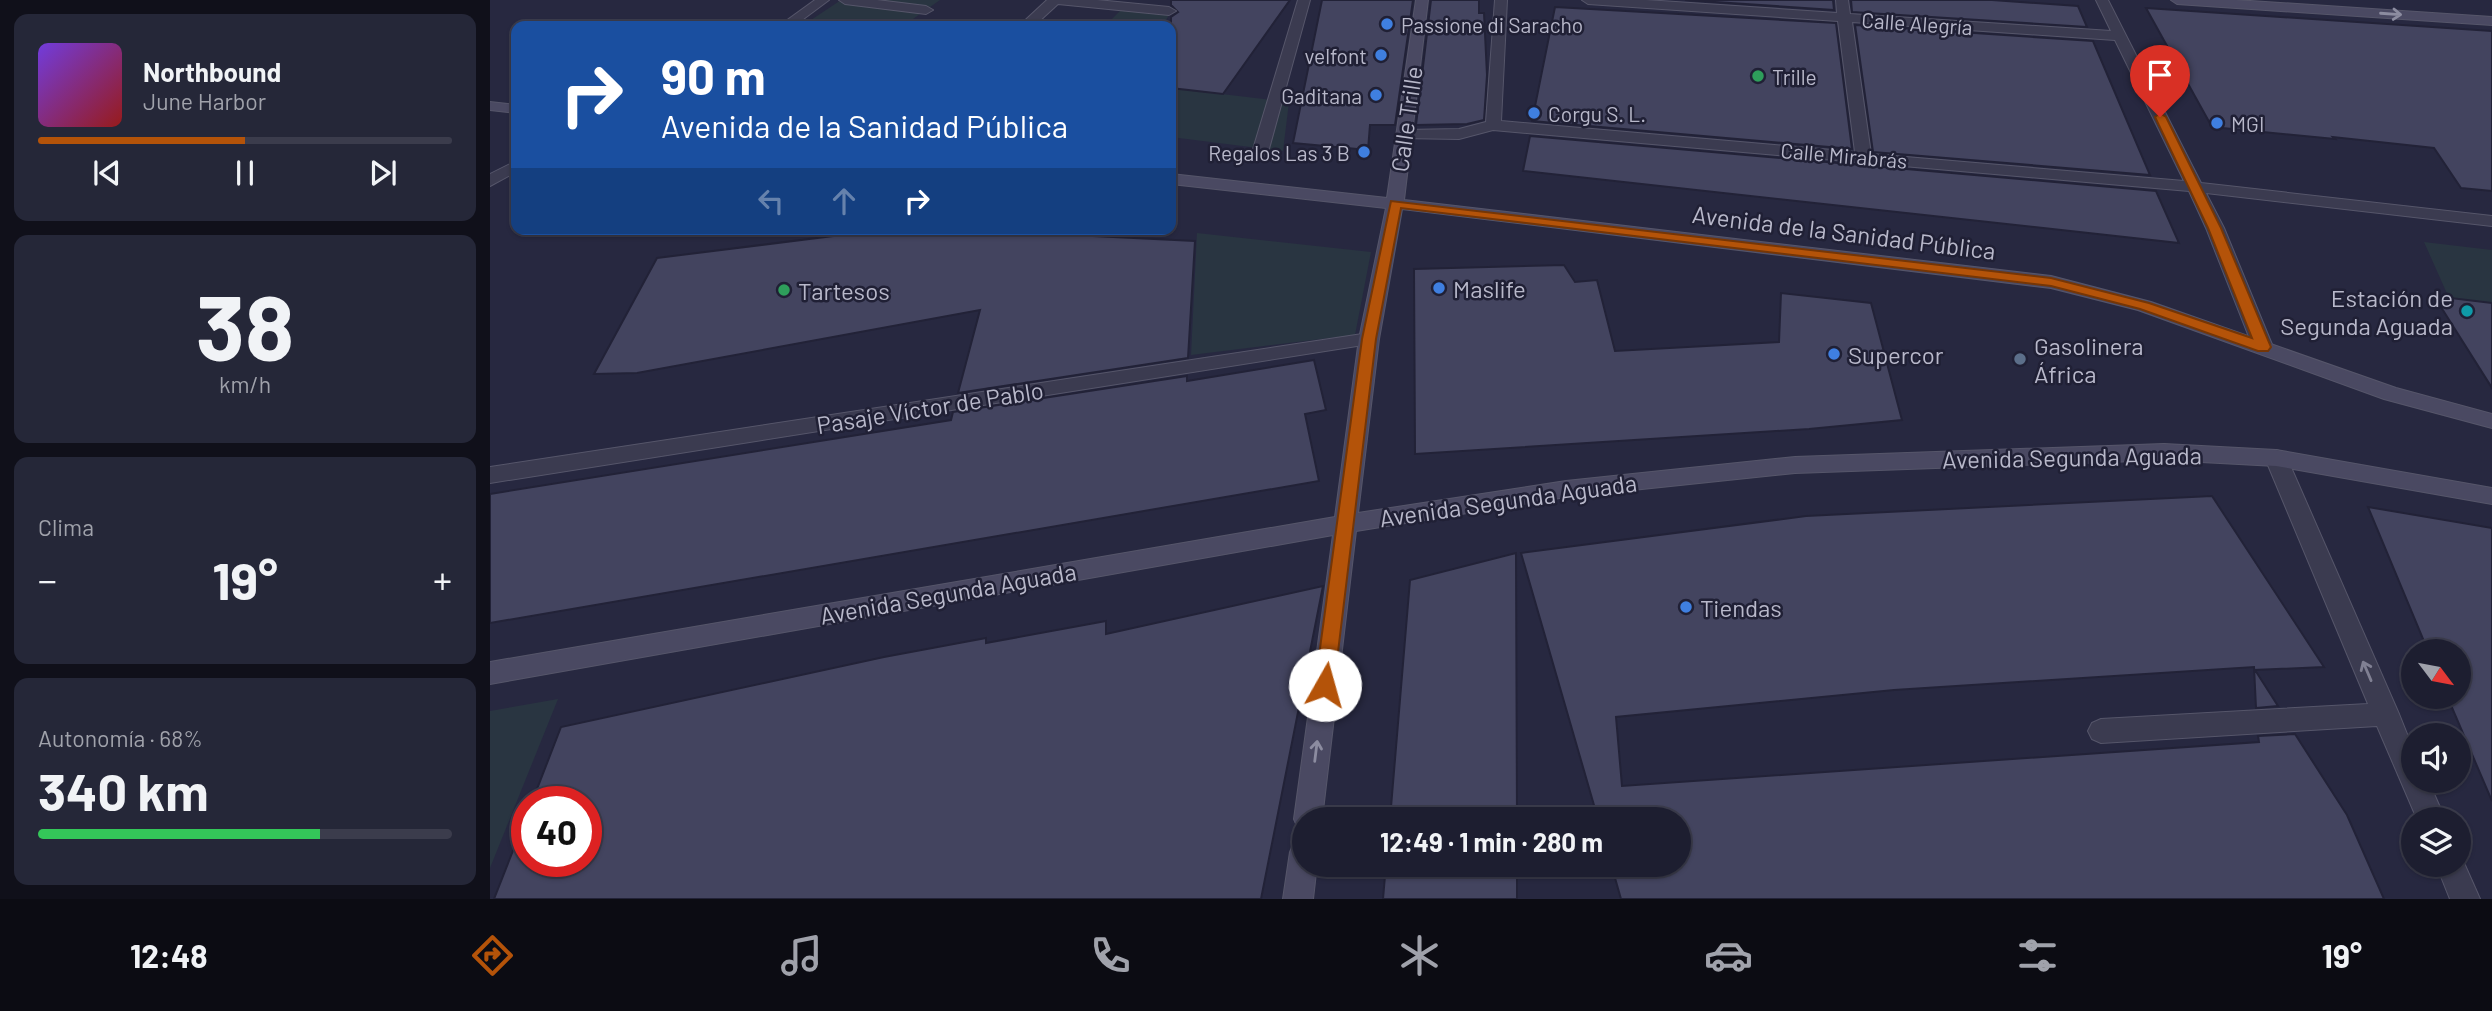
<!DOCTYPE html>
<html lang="es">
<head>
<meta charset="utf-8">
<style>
	body { margin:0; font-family:Barlow,sans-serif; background:#252738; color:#f1f3f6; height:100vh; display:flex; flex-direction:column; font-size:26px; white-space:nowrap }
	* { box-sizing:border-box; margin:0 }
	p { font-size:23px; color:#a0a2ab }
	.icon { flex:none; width:38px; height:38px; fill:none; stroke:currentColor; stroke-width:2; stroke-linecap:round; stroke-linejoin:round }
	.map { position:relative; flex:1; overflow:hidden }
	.sheet { display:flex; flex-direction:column; gap:14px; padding:14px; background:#10101a; width:490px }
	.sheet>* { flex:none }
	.top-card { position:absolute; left:21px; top:21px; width:665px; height:214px; border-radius:14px; box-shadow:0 2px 5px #0004,0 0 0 2px #3b3c4c; background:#1a4fa0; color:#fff; overflow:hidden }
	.needle { width:46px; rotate:122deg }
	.fabs { position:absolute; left:1911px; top:639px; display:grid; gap:14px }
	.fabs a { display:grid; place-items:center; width:70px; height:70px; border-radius:50%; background:#1d1e30; box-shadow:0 2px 5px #0004,0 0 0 2px #3b3c4c; font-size:35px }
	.speed { position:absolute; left:21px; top:786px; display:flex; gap:14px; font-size:35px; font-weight:700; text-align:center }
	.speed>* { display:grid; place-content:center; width:91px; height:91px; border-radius:50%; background:#1d1e30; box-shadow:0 2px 5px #0004,0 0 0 2px #3b3c4c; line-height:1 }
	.speed .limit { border:10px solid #d22; background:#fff; color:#111 }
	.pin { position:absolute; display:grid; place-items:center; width:60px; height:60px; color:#fff; margin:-72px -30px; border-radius:50% 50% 50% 0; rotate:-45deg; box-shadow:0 0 7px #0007 }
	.pin .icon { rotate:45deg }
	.me { position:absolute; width:77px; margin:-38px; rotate:7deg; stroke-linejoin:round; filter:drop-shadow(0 0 5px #0008) }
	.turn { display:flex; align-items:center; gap:24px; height:147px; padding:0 35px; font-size:32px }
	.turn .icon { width:91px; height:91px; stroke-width:2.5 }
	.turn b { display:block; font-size:49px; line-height:60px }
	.lanes { display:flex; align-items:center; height:66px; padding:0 35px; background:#0003; justify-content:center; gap:35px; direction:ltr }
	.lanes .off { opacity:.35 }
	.big { font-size:52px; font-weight:700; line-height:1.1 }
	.sheet .tile { flex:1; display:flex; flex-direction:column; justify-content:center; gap:10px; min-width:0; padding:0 24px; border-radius:14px; background:#252738 }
	.sheet .dial { align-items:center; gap:0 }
	.dial b { font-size:91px; line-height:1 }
	.song { display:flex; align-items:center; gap:21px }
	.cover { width:84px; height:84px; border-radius:10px; background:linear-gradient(135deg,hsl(260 70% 55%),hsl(0 70% 35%)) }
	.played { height:7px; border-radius:4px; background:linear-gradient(90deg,#b45309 50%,#3b3c4c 50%) }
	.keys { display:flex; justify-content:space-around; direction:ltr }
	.heat { display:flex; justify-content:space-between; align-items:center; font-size:38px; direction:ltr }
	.charge { height:10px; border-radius:5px; background:linear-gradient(90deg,#34c759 68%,#3b3c4c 0) }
	.trip { position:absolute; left:802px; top:807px; width:399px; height:70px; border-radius:35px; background:#1d1e30; box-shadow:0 2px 5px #0004,0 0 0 2px #3b3c4c; font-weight:700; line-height:70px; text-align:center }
	.dock { display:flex; height:112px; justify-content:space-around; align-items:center; background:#0c0c13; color:#a0a2ab }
	.dock .icon { width:49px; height:49px }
	.dock .on { color:#b45309 }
	.dock b { font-size:32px; color:#f1f3f6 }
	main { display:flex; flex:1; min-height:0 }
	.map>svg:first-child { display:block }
	.green { fill:#293541 }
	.building { fill:#43445f; stroke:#222237; stroke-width:2 }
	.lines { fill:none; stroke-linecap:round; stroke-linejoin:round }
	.street-casing { stroke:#56566a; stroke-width:2 }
	.secondary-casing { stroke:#56566a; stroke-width:2 }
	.street { fill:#3b3b50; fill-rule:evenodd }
	.secondary { fill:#4a4962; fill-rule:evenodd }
	.oneway { stroke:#8c8ca0 }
	.oneway2 { stroke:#808093 }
	.route { fill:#b45309; stroke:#753606; stroke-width:2 }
	.shop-dot { fill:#3f7fe0; stroke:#202035; stroke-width:2.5 }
	.leisure-dot { fill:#2e9e5b; stroke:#202035; stroke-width:2.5 }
	.culture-dot { fill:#0f9aa8; stroke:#202035; stroke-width:2.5 }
	.service-dot { fill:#5c6f8a; stroke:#202035; stroke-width:2.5 }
	.labels { text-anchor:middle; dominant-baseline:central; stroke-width:5; stroke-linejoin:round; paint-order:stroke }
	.far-street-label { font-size:21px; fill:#b8b8ca; stroke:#202035 }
	.far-poi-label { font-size:21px; fill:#b8b8ca; stroke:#202035; text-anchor:start }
	.street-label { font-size:24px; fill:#b8b8ca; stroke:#202035 }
	.poi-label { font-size:24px; fill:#b8b8ca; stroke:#202035; text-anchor:start }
</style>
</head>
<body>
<main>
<section class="sheet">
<div class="tile">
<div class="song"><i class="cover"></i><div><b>Northbound</b><p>June Harbor</p></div></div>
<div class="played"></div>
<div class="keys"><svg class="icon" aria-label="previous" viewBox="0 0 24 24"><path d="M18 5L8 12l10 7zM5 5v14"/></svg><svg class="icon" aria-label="pause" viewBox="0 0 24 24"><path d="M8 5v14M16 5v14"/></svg><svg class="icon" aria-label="next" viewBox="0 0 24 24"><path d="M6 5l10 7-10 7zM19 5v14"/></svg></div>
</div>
<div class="tile dial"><b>38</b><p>km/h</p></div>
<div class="tile"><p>Clima</p>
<div class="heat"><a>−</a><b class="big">19°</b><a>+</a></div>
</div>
<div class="tile"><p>Autonomía · 68%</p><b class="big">340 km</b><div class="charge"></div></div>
</section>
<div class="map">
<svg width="2002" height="899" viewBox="0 0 2002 899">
	<rect width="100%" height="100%" fill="#272840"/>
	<path class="green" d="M 351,0 L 450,0 L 413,26 L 312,26 Z
		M 635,6 L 681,12 L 672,26 L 615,26 Z
		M 681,88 L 799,102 L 793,151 L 681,137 Z
		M 707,233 L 881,252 L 865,335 L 701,355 Z
		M 1934,242 L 2002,250 L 2002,303 L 1959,298 Z
		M 68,699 L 0,868 L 0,711 Z"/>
	<path class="building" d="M 681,0 L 800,0 L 733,94 L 681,88 L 681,17 L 688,12 L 681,5 Z
		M 832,0 L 923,0 L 905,125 L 880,125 L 878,150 L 803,143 Z
		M 941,0 L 989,0 L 989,13 L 994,13 L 997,75 L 994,120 L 977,124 L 926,125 Z
		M 1195,0 L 1343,0 L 1344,10 Z
		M 1361,0 L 1502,0 L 1588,6 L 1597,27 L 1362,12 Z
		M 1065,7 L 1346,23 L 1362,149 L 1042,121 Z
		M 1656,8 L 2002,31 L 2002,191 L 1971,188 L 1944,148 L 1843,137 L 1845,139 L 1722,127 Z
		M 1365,25 L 1603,41 L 1660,175 L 1383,152 Z
		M 1040,136 L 1666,191 L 1689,243 L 1033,171 Z
		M 399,229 L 459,229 L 705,241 L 698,358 L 468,393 L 490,310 L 147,373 L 104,374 L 167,258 Z
		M 1074,265 L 1085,282 L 1107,280 L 1125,351 L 1289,342 L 1291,293 L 1381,303 L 1412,420 L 1319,429 L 925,454 L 924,269 Z
		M 1944,296 L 2002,303 L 2002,388 Z
		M 824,360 L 836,410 L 815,414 L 829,481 L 0,623 L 0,494 L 461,420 L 463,412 L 697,376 L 697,381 Z
		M 1722,496 L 1834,667 L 1765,670 L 1788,706 L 1766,708 L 1764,667 L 1404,690 L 1126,717 L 1132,786 L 1769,742 L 1768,736 L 1805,734 L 1857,815 L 1894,899 L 1131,899 L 1121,864 L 1188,864 L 1188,819 L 1108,819 L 1031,553 L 1316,516 Z
		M 1878,507 L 2002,528 L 2002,801 L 1957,696 L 1969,696 L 1969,651 L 1938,651 Z
		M 1026,553 L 1027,819 L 900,819 L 920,580 Z
		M 833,586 L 771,899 L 4,899 L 37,815 L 37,861 L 96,861 L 96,802 L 42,802 L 71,727 L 394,657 L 496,638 L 496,643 L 616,621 L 616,634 Z
		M 896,864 L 1027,864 L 1027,899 L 893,899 Z"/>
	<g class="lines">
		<g class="street-casing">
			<path id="street" d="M 325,0 L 339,0 L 304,26 L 289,26 Z
				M 349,0 L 387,0 L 436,6 L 443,10 L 436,14 L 355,4 Z
				M 557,0 L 607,0 L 679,7 L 686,11 L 679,15 L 568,4 L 544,26 L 529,26 Z
				M 808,0 L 820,0 L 777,156 L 775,159 L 763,159 L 761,156 Z
				M 1005,0 L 1017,0 L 1011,121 L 1365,152 L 1348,21 L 1098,4 L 1092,0 L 1156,0 L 1347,13 L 1346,0 L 1358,0 L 1360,14 L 1621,31 L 1606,0 L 1618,0 L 1711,183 L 2002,216 L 2002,226 L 1716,193 L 1734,228 L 1783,347 L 1780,352 L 1766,352 L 1763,347 L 1716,228 L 1699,191 L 1003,130 L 969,139 L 910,138 L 907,135 L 915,130 L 969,129 L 996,122 ZM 1362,22 L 1625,40 L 1694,181 L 1381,154 Z
				M 26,161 L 26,172 L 0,186 L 0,174 Z
				M 879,333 L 886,335 L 889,339 L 886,343 L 0,483 L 0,467 Z
				M 1786,450 L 1793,452 L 1797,458 L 1909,714 L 1923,749 L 1923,780 L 1938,780 L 1955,819 L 1927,819 L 1887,726 L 1611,743 L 1602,739 L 1598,731 L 1602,723 L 1611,719 L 1878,704 L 1775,458 L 1779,452 Z
				M 1969,853 L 1970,854 L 1990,899 L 1960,899 L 1946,864 L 1969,864 Z"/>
		</g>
		<g class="secondary-casing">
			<path id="secondary" d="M 926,0 L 938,0 L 914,200 L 1561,276 L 1661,302 L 1906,388 L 2002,414 L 2002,428 L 1894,399 L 1648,310 L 1561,288 L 912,209 L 889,339 L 868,513 L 1076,481 L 1305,457 L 1674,444 L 1786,450 L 2002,488 L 2002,504 L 1786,466 L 1674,460 L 1305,473 L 1076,497 L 866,531 L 832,819 L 814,819 L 814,831 L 808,828 L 804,819 L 843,535 L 0,684 L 0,662 L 845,517 L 869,339 L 896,208 L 681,184 L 681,174 L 897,198 Z
				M 1681,0 L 1745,0 L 2002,17 L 2002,25 L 1687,4 Z
				M 0,102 L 26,105 L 26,113 L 0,110 Z
				M 814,838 L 814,864 L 827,864 L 823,899 L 793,899 L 800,852 L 804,842 Z"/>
		</g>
		<use href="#street" class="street"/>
		<use href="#secondary" class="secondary"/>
	</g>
	<defs><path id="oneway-shaft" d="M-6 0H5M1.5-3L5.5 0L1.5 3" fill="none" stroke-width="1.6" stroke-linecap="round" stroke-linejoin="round" transform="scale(1.75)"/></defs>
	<g class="oneway">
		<use href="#oneway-shaft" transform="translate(1901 14) rotate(4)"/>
		<use href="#oneway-shaft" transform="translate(826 751) rotate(-83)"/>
	</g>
	<use class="oneway2" href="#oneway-shaft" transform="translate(1877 671) rotate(-113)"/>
	<path class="route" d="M 1670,113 L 1676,117 L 1731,228 L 1781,347 L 1778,351 L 1768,351 L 1650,309 L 1561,286 L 911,208 L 886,339 L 844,685 L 841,691 L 835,693 L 828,691 L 825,685 L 872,339 L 901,201 L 1561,278 L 1659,303 L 1762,338 L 1718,228 L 1665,117 Z"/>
	<g class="shop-dot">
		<circle cx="897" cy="24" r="7"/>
		<circle cx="891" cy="55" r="7"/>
		<circle cx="886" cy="95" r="7"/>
		<circle cx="1044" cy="113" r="7"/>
		<circle cx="1727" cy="123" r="7"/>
		<circle cx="874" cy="152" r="7"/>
		<circle cx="949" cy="288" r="7"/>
		<circle cx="1344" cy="354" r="7"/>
		<circle cx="1196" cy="607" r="7"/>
	</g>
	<g class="leisure-dot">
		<circle cx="1268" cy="76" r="7"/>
		<circle cx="294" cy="290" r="7"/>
	</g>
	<circle class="culture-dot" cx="1977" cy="311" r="7"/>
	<circle class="service-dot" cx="1530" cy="359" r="7"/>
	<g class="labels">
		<g class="far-street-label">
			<text transform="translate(1427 23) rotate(4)">Calle Alegría</text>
			<text transform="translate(1354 155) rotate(5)">Calle Mirabrás</text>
		</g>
		<g class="far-poi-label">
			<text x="911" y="24">Passione di Saracho</text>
			<text x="877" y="55" text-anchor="end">velfont</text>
			<text x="1282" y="76">Trille</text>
			<text x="872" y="95" text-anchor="end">Gaditana</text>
			<text x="1058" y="113">Corgu S. L.</text>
			<text x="1741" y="123">MGI</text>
			<text x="860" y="152" text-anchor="end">Regalos Las 3 B</text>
		</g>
		<g class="street-label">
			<text transform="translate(916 119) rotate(-82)">Calle Trille</text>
			<text transform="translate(1354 232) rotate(7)">Avenida de la Sanidad Pública</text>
			<text transform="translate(440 407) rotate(-9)">Pasaje Víctor de Pablo</text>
			<text transform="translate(1582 457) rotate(-1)">Avenida Segunda Aguada</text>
			<text transform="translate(1018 500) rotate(-8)">Avenida Segunda Aguada</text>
			<text transform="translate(458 593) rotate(-10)">Avenida Segunda Aguada</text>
		</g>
		<g class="poi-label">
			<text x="963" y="288">Maslife</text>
			<text x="308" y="290">Tartesos</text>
			<text x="1963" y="297" text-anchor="end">Estación de<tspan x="1963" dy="28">Segunda Aguada</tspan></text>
			<text x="1544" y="345">Gasolinera<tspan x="1544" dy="28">África</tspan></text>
			<text x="1358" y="354">Supercor</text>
			<text x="1210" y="607">Tiendas</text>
		</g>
	</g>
</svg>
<div class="fabs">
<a><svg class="needle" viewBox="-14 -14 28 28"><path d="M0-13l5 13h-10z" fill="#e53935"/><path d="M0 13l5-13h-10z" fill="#a0a2ab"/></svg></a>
<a><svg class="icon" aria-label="sound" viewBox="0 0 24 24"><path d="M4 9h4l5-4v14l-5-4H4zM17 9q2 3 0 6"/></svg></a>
<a><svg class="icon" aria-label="layers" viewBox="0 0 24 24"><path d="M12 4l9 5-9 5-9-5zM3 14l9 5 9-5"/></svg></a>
</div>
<div class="speed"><div class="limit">40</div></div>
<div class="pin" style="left:1670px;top:117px;background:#d93025"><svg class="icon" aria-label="arrive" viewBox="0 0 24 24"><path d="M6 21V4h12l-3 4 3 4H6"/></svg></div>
<svg class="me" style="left:835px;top:685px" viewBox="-20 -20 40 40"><circle r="19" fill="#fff"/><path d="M0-13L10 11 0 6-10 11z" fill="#b45309"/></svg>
<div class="trip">12:49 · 1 min · 280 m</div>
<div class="top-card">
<div class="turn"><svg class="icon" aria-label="right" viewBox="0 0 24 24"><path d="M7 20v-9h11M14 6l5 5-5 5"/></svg><div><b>90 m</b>Avenida de la Sanidad Pública</div></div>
<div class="lanes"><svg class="icon off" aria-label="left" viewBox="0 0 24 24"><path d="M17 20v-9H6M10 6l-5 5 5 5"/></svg><svg class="icon off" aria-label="ahead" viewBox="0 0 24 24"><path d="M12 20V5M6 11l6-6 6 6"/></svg><svg class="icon" aria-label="right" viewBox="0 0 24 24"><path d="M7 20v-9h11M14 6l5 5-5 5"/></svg></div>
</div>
</div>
</main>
<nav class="dock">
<b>12:48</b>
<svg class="icon on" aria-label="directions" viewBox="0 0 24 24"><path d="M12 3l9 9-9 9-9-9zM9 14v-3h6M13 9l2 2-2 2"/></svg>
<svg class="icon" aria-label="music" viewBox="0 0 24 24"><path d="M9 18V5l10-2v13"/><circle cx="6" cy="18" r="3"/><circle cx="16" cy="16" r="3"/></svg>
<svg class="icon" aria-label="phone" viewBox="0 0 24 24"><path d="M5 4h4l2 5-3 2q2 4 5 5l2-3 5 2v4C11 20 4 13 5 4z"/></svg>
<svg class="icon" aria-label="climate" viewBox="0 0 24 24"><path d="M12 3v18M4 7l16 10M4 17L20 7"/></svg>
<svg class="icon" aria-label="car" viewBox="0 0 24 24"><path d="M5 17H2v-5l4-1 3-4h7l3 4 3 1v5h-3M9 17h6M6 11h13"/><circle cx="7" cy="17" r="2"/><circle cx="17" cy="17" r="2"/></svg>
<svg class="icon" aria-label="filters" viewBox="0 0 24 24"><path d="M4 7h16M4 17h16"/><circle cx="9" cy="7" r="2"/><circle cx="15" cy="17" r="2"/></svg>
<b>19°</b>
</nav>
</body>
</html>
